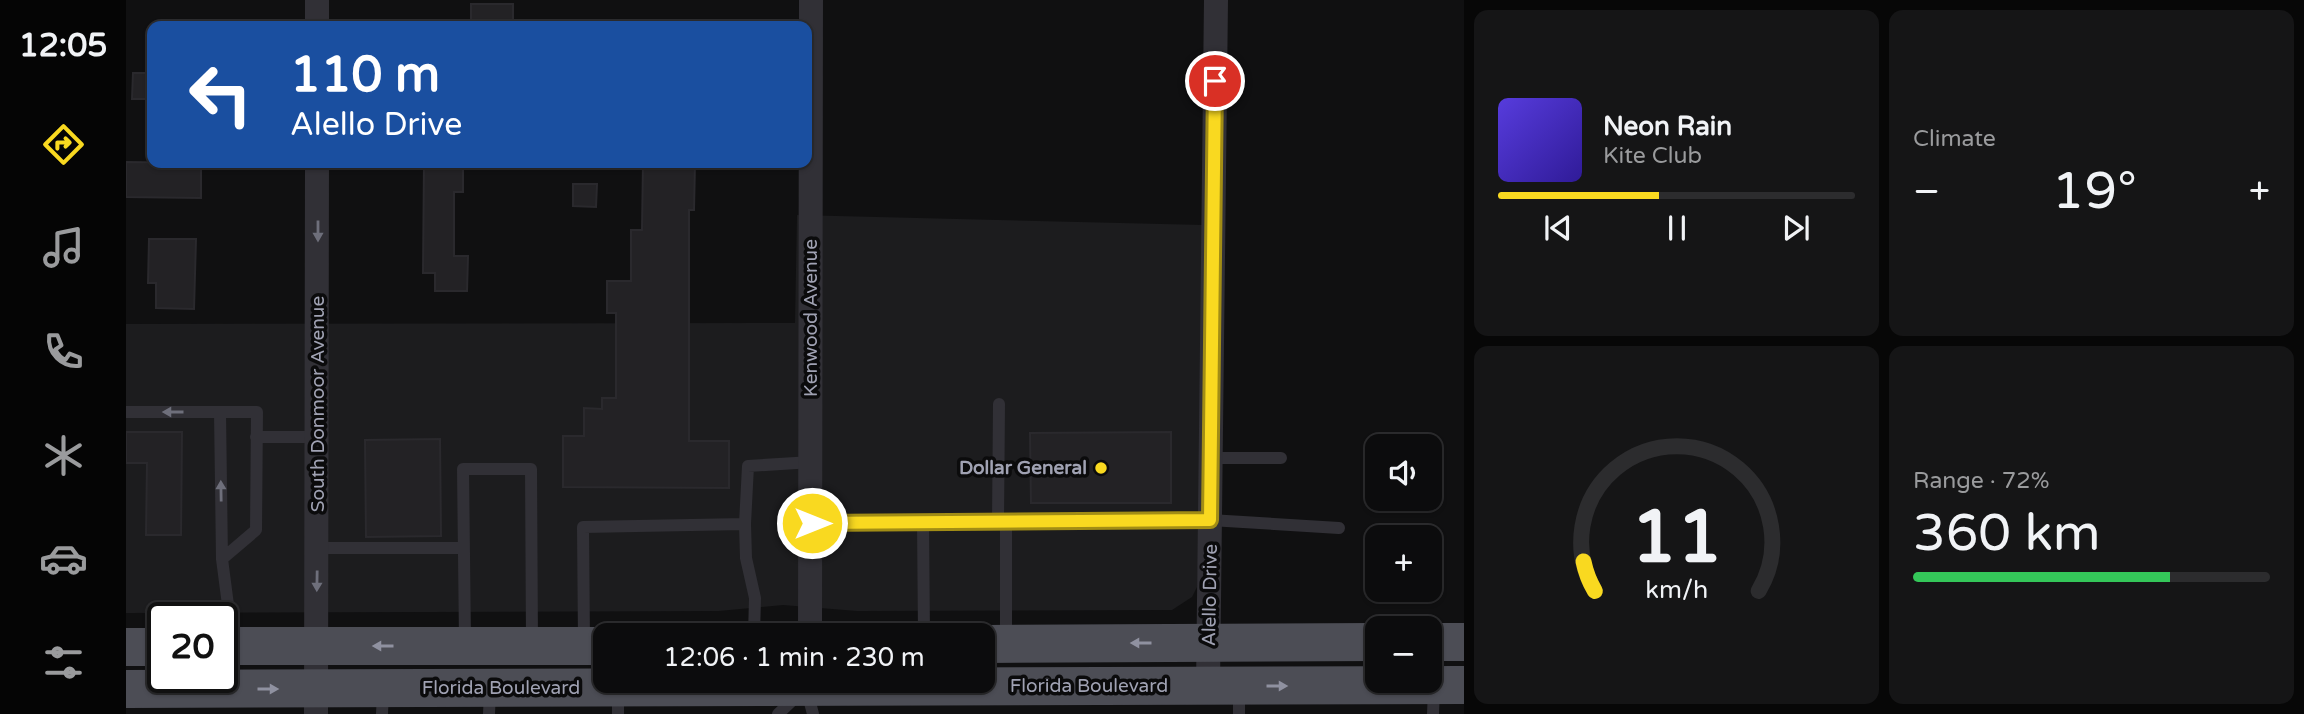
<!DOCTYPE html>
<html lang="en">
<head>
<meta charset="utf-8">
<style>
	body { margin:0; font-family:"Varela Round",sans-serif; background:#151516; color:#f1f3f6; height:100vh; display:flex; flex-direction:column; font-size:26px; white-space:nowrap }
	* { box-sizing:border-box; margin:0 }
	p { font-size:23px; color:#9a9b9d }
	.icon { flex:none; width:38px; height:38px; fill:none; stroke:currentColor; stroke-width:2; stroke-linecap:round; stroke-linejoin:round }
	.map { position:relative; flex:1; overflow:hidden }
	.details { display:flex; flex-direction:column; gap:10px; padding:10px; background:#070707; width:840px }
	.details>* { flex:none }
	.banner { position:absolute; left:21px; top:21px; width:665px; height:147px; border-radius:14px; box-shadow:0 2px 5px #0004,0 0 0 2px #2c2c2e; background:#1a4fa0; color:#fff; overflow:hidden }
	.buttons { position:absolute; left:1239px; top:434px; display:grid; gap:14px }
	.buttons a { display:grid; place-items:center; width:77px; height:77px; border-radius:14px; background:#0c0c0d; box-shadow:0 2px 5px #0004,0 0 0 2px #2c2c2e; font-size:35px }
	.speed { position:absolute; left:21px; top:602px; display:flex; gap:14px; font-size:35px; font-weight:700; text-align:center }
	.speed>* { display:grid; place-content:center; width:91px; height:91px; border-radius:50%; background:#0c0c0d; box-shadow:0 2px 5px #0004,0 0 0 2px #2c2c2e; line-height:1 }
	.speed .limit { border:4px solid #111; border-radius:10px; background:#fff; color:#111 }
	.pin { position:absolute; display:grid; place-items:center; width:60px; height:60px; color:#fff; margin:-30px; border:4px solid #fff; border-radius:50%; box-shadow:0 2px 7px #0007 }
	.me { position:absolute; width:77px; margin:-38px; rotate:90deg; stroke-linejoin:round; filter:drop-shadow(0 0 5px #0008) }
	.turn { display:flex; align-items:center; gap:24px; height:147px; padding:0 28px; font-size:32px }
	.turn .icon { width:91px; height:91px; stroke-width:2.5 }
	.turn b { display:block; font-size:49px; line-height:60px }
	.big { font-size:52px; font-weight:600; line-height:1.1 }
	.details .widget { flex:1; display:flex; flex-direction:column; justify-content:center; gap:10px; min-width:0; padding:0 24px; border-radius:14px; background:#151516 }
	.details .dial { align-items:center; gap:0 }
	.dial svg { height:182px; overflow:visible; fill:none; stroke:#2c2c2e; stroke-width:7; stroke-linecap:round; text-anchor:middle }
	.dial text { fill:#f1f3f6; stroke:none }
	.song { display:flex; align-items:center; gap:21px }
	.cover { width:84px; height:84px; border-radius:10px; background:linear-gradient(135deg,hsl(250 70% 55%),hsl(250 70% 35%)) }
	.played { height:7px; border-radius:4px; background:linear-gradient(90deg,#f9d920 45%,#2c2c2e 45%) }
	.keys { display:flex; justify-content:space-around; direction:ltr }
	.heat { display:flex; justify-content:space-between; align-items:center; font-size:38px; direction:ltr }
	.charge { height:10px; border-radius:5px; background:linear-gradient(90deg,#34c759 72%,#2c2c2e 0) }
	.details .tiles { flex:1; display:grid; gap:10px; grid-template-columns:repeat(2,1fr) }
	.trip { position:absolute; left:467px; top:623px; width:402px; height:70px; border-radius:14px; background:#0c0c0d; box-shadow:0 2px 5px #0004,0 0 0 2px #2c2c2e; font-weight:600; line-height:70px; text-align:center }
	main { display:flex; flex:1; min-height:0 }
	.menu { display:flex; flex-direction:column; width:126px; justify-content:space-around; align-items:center; background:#050505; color:#9a9b9d }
	.menu .icon { width:49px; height:49px }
	.menu .selected { color:#f9d920 }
	.menu b { font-size:32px; color:#f1f3f6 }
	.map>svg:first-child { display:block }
	.built { fill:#1c1c1e }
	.building { fill:#232225; stroke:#2a292d; stroke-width:2 }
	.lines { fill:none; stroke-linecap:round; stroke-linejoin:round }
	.lane { stroke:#313036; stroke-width:12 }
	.street { stroke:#313036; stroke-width:24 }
	.primary { stroke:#4c4d55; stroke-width:38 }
	.oneway { fill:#6e6f7b }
	.oneway2 { fill:#8f91a0 }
	.route-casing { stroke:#a28d15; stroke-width:18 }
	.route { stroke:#f9d920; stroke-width:12 }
	.poi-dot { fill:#f9d920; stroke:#0b0b0c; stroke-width:2.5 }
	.labels { text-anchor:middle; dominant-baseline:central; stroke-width:7; stroke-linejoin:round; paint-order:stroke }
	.street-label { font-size:19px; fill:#a0a2b3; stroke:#0b0b0c }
	.poi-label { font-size:19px; font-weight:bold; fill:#a0a2b3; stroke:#0b0b0c; text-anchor:end }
</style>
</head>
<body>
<main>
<nav class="menu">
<b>12:05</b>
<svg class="icon selected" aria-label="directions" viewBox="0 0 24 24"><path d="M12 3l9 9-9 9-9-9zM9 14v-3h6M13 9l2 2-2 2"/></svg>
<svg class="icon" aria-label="music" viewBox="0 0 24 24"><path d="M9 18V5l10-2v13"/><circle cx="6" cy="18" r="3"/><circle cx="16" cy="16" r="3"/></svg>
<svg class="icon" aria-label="phone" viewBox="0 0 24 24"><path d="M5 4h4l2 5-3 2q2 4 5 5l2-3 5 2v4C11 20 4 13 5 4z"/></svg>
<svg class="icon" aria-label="climate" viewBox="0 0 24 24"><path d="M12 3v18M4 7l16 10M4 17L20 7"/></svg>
<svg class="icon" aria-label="car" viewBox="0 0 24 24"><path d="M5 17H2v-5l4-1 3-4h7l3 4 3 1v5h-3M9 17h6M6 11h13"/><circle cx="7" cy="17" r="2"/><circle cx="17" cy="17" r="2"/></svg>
<svg class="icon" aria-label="filters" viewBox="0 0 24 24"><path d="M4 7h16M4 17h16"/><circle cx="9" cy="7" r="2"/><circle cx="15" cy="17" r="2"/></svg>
</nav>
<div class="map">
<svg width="1338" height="714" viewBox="0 0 1338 714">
	<rect width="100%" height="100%" fill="#101011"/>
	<path class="built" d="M 671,215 L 1078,225 L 1075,501 L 1071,587 L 1066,597 L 1046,610 L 731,611 L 657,605 L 593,611 L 0,613 L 0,324 L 669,323 Z"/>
	<path class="building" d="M 345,4 L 387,4 L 387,26 L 345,26 Z
		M 7,73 L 26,73 L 26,99 L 6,99 Z
		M 0,162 L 75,163 L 75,198 L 0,197 Z
		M 298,163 L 337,163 L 337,192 L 328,192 L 328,256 L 342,256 L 341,291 L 309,291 L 309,273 L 297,273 Z
		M 517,163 L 569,163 L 568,210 L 563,210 L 563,441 L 603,441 L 603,488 L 437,487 L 437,436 L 458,436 L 458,408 L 476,409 L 476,398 L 490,398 L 490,313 L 481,313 L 481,281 L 505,281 L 505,230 L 516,230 Z
		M 447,184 L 471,184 L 470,207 L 447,206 Z
		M 23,239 L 70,239 L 68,309 L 30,308 L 30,283 L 22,283 Z
		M 0,432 L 56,432 L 55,535 L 20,535 L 21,463 L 0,463 Z
		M 1045,432 L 1045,503 L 905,503 L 904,433 Z
		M 314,439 L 315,536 L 240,537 L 239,440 Z"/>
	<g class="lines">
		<path class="lane" d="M 0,412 L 131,412 L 130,530 L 96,559
			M 94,412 L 96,559 L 102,605 L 100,642
			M 130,437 L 192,437
			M 1085,458 L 1155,458
			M 872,521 L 873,404
			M 880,521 L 880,640
			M 797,522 L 798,635
			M 686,523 L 1084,520 L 1213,528
			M 619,524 L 622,466 L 686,462
			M 191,548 L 338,548
			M 339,641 L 337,469 L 405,469 L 406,642
			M 458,642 L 457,527 L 619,524 L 620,558 L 629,598 L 628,635
			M 492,690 L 492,714
			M 1113,690 L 1113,714
			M 681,691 L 687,714
			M 256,714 L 257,692
			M 363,714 L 364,691
			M 652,714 L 670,697
			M 1307,714 L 1308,689"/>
		<path class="street" d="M 191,0 L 191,26
			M 684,635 L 685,0
			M 1082,686 L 1090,0
			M 190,714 L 191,163"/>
		<path class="primary" d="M 1304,642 L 1338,642
			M 858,644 L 1251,642
			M 96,646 L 480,646
			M 0,647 L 37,647
			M 0,689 L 1338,685"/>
	</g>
	<defs><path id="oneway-solid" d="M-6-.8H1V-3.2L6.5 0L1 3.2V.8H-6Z" transform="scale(1.75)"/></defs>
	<g class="oneway">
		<use href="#oneway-solid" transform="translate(192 231) rotate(90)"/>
		<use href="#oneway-solid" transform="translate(47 412) rotate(-180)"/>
		<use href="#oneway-solid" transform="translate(95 491) rotate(-91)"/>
		<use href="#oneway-solid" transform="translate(191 581) rotate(91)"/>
	</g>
	<g class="oneway2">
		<use href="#oneway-solid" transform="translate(1015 643) rotate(180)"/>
		<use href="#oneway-solid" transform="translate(257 646) rotate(-180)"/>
		<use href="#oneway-solid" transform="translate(1151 686)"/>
		<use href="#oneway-solid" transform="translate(142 689)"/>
	</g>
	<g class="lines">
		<g class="route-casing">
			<path id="route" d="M 686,523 L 1084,520 L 1089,81"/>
		</g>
		<use href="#route" class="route"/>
	</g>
	<circle class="poi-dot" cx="975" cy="468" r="7"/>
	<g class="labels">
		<g class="street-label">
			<text transform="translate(685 318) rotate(-90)">Kenwood Avenue</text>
			<text transform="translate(192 404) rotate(-90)">South Donmoor Avenue</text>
			<text transform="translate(1084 595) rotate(-89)">Alello Drive</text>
			<text x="963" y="686">Florida Boulevard</text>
			<text x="375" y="688">Florida Boulevard</text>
		</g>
		<g class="poi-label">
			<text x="961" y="468">Dollar General</text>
		</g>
	</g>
</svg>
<div class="buttons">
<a><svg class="icon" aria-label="sound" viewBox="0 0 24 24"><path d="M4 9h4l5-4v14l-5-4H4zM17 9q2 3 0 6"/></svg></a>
<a>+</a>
<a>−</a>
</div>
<div class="speed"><div class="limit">20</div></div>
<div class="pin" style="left:1089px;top:81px;background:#d93025"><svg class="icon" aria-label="arrive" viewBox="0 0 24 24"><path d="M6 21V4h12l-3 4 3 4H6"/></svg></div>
<svg class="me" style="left:686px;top:523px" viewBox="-20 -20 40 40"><circle r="17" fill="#f9d920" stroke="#fff" stroke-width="3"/><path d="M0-11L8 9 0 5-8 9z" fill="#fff"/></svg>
<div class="trip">12:06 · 1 min · 230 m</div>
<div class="banner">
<div class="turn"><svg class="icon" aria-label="left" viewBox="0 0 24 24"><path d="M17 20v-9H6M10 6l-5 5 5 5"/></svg><div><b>110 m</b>Alello Drive</div></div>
</div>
</div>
<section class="details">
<div class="tiles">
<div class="widget">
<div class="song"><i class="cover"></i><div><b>Neon Rain</b><p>Kite Club</p></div></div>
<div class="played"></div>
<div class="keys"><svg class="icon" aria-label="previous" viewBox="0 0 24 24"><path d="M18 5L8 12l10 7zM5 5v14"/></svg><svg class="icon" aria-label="pause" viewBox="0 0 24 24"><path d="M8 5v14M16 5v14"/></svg><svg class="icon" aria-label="next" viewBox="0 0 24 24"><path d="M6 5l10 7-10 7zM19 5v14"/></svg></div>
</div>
<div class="widget"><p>Climate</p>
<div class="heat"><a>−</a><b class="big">19°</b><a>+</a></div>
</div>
<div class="widget dial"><svg viewBox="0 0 100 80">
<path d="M14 69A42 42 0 1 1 86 69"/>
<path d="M14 69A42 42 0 0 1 9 56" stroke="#f9d920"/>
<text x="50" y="56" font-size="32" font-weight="700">11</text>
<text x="50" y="72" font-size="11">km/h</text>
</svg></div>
<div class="widget"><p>Range · 72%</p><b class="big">360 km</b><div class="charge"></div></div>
</div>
</section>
</main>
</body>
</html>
